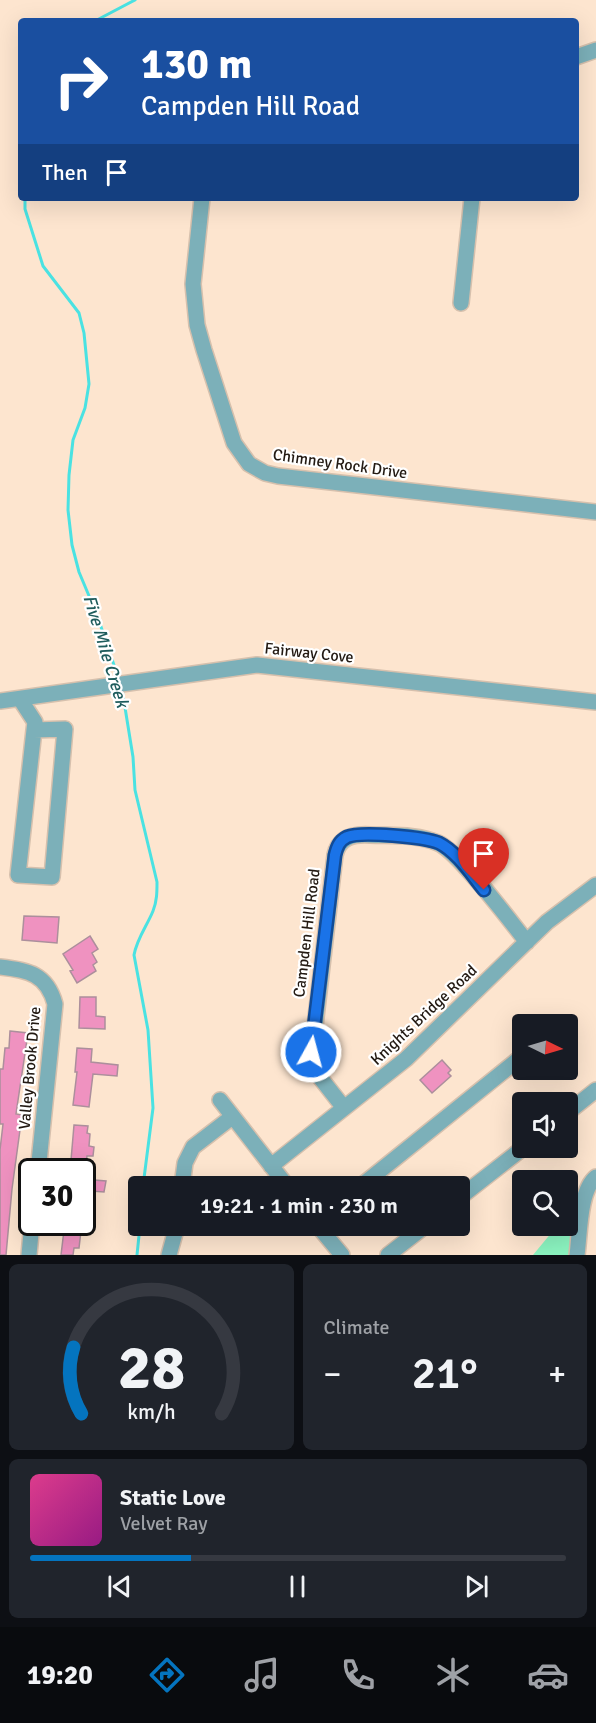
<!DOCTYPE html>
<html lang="en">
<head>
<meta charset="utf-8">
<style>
	body { margin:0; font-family:Signika,sans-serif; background:#20242c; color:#f1f3f6; height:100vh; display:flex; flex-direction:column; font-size:22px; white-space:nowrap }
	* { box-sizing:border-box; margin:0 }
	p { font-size:20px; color:#9ea1a6 }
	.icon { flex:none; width:33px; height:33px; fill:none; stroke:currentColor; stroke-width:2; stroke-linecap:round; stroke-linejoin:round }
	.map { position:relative; height:1255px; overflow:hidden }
	.side { display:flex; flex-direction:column; gap:9px; padding:9px; background:#0d0f14; flex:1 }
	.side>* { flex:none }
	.top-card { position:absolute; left:18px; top:18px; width:561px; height:183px; border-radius:6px; box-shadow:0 6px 24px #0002; background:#1a4fa0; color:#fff; overflow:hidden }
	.needle { width:39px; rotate:95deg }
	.tools { position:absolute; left:512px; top:1014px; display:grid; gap:12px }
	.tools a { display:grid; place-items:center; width:66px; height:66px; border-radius:6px; background:#171b24; box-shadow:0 6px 24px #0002; font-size:30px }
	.speed { position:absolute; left:18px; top:1158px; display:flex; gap:12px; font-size:30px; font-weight:700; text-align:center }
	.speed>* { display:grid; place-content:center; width:78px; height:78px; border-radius:50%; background:#171b24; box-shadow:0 6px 24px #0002; line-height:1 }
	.speed .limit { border:3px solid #111; border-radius:9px; background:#fff; color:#111 }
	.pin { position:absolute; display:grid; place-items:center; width:51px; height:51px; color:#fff; margin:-62px -26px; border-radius:50% 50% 50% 0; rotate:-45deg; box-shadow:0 0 6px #0007 }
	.pin .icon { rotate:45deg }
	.me { position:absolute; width:66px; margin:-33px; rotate:7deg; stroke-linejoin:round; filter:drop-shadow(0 0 4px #0008) }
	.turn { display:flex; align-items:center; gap:21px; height:126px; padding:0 24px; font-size:27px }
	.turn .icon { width:78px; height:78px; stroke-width:2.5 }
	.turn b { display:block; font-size:42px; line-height:51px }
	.then { display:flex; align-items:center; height:57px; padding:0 24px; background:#0003; gap:12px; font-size:22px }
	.big { font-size:45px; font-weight:600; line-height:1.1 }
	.side .card { flex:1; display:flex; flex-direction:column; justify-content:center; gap:9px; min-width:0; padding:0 21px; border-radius:9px; background:#20242c }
	.side .dial { align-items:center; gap:0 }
	.dial svg { height:156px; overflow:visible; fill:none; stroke:#363941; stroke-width:7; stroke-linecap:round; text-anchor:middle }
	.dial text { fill:#f1f3f6; stroke:none }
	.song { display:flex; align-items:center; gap:18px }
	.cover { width:72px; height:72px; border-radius:9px; background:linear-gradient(135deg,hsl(330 70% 55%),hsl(310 70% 35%)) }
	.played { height:6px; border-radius:3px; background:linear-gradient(90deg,#0474bf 30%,#363941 30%) }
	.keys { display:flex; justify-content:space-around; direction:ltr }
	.heat { display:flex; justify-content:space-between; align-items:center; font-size:33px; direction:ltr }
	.side .tiles { flex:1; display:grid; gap:9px; grid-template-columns:1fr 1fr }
	.card:last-child { grid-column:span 2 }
	.trip { position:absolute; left:128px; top:1176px; width:342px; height:60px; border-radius:6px; background:#171b24; box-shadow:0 6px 24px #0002; font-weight:600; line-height:60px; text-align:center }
	.dock { display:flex; height:96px; justify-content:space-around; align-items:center; background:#090b0e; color:#9ea1a6 }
	.dock .icon { width:42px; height:42px }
	.dock .active { color:#0474bf }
	.dock b { font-size:27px; color:#f1f3f6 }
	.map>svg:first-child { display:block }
	.green { fill:#8cf5c1 }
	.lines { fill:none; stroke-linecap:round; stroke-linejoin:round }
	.stream { stroke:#4ae2e2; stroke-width:3 }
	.building { fill:#ef92c0; stroke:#ac8f9c; stroke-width:1.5 }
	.minor-casing { stroke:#d6c0ad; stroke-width:18 }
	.minor { stroke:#7cb0b9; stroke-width:15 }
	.route-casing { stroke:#114b97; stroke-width:15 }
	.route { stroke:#1a73e8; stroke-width:10 }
	.labels { text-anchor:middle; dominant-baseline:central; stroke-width:4.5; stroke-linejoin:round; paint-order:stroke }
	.street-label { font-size:16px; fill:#231a13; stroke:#fff }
	.water-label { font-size:18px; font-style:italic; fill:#1e5c5c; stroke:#fff }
</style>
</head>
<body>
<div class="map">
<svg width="596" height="1255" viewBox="0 0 596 1255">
	<rect width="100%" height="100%" fill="#fde5cf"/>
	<path class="green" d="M 585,1193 L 577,1255 L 533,1255 L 557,1226 L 567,1226 L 567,1214 Z"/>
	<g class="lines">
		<path class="stream" d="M 95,21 L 135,0
			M 25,198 L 25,209 L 43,266 L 79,313 L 84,333 L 89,384 L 85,408 L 73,440 L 69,475 L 68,510 L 72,545 L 79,572 L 97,615 L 119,680
			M 122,689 L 133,757 L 135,790 L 157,882 C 157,892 157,901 153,911 C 147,926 137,938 134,955 L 148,1030 L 153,1108 L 143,1186
			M 137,1255 L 140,1226"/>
	</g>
	<path class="building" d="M 24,916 L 59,917 L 57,943 L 22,940 Z
		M 90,936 L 98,949 L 92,953 L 97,962 L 93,965 L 96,971 L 77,983 L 70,971 L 73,970 L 63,954 Z
		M 80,997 L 96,997 L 96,1016 L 105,1017 L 105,1029 L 79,1028 Z
		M 10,1031 L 28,1033 L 16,1114 L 22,1115 L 12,1189 L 6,1255 L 0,1255 L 0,1150 L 3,1124 L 0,1124 L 0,1069 L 3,1069 L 5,1048 L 9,1048 Z
		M 77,1048 L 92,1049 L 91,1062 L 118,1065 L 117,1076 L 93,1074 L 89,1107 L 73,1105 L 77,1072 L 75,1072 Z
		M 442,1060 L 451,1070 L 448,1073 L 451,1076 L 432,1093 L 420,1080 Z
		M 74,1125 L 88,1126 L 87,1133 L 90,1134 L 89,1146 L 94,1147 L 93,1156 L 87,1156 L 85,1172 L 70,1172 Z
		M 82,1179 L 106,1181 L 104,1192 L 91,1191 L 88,1213 L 82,1213 Z
		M 65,1222 L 82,1222 L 79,1248 L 74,1248 L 73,1255 L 61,1255 Z"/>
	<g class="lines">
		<g class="minor-casing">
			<path id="minor" d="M 576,57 L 596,50
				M 202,198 L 193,284 L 197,325 L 204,350 L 234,443 L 249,464 L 265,473 L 278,476 L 596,512
				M 461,303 L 472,198
				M 20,699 L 35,722 L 34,730 L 18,875 L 52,877 L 65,729 L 34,730
				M 0,701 L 257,665 L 596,702
				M 0,967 C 28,970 47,974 55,1004 L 38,1172
				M 220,1100 L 287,1186
				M 344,1108 L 315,1071 L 311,1060 L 335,855 C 339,837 353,834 370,835 C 392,836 417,834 438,843 C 459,852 510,921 527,942
				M 567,1113 L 596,1090
				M 271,1166 L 406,1059 L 547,922 L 596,885
				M 182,1186 L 185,1163 L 193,1147 L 232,1117
				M 361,1186 L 520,1058
				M 459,1198 L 523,1148
				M 318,1226 L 342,1255
				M 29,1255 L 32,1222
				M 169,1255 L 177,1226
				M 388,1255 L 425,1226
				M 577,1255 C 580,1234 579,1191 596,1177"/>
		</g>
		<use href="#minor" class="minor"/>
	</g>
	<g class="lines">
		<g class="route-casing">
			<path id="route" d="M 311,1052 L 335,855 C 337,847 339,841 347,837 C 361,831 424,837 439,843 C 457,852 471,874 484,890"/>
		</g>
		<use href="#route" class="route"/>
	</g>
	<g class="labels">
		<g class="street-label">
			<text transform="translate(340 464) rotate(8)">Chimney Rock Drive</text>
			<text transform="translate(309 653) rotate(6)">Fairway Cove</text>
			<text transform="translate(307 933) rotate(-83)">Campden Hill Road</text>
			<text transform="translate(424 1015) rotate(-43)">Knights Bridge Road</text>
			<text transform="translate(30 1068) rotate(-85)">Valley Brook Drive</text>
		</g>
		<g class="water-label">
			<text transform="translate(106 651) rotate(73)">Five Mile Creek</text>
		</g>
	</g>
</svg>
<div class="tools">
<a><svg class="needle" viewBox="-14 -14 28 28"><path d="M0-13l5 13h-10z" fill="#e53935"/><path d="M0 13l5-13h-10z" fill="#9ea1a6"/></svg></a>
<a><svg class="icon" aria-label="sound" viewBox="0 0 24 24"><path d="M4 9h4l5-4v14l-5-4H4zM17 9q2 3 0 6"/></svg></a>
<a><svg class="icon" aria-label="search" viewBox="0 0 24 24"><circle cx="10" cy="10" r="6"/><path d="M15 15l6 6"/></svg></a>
</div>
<div class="speed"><div class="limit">30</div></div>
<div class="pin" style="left:484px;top:890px;background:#d93025"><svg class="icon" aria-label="arrive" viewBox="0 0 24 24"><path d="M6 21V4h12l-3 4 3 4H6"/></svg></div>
<svg class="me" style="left:311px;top:1052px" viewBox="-20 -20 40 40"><circle r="17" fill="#1a73e8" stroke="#fff" stroke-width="3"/><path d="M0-11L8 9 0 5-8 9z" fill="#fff"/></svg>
<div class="trip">19:21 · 1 min · 230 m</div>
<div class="top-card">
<div class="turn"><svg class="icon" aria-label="right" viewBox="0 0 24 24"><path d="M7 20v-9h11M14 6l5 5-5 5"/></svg><div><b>130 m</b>Campden Hill Road</div></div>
<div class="then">Then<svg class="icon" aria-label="arrive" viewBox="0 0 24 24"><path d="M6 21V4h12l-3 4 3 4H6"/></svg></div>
</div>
</div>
<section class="side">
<div class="tiles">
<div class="card dial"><svg viewBox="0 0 100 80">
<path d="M14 69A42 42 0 1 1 86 69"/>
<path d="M14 69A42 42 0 0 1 10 35" stroke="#0474bf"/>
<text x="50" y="56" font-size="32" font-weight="700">28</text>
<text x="50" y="72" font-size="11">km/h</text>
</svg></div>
<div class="card"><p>Climate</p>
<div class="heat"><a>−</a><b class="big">21°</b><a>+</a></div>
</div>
<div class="card">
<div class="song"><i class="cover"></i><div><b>Static Love</b><p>Velvet Ray</p></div></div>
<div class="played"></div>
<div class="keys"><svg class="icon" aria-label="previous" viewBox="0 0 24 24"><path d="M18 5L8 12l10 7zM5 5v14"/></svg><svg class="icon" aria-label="pause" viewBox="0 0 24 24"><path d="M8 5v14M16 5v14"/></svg><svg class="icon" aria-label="next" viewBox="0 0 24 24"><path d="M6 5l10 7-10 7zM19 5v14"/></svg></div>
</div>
</div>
</section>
<nav class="dock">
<b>19:20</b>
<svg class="icon active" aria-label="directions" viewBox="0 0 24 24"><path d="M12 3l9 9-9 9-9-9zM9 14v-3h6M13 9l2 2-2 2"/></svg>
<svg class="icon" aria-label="music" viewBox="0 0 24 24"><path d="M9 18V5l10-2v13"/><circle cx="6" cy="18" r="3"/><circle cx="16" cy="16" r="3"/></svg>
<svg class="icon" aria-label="phone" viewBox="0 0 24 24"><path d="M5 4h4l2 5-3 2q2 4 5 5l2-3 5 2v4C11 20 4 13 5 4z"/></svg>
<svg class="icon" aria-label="climate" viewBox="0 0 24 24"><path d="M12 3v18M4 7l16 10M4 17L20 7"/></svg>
<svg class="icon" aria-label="car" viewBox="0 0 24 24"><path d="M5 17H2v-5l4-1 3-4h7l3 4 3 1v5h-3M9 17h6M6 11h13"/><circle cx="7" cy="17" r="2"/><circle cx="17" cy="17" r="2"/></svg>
</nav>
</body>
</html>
